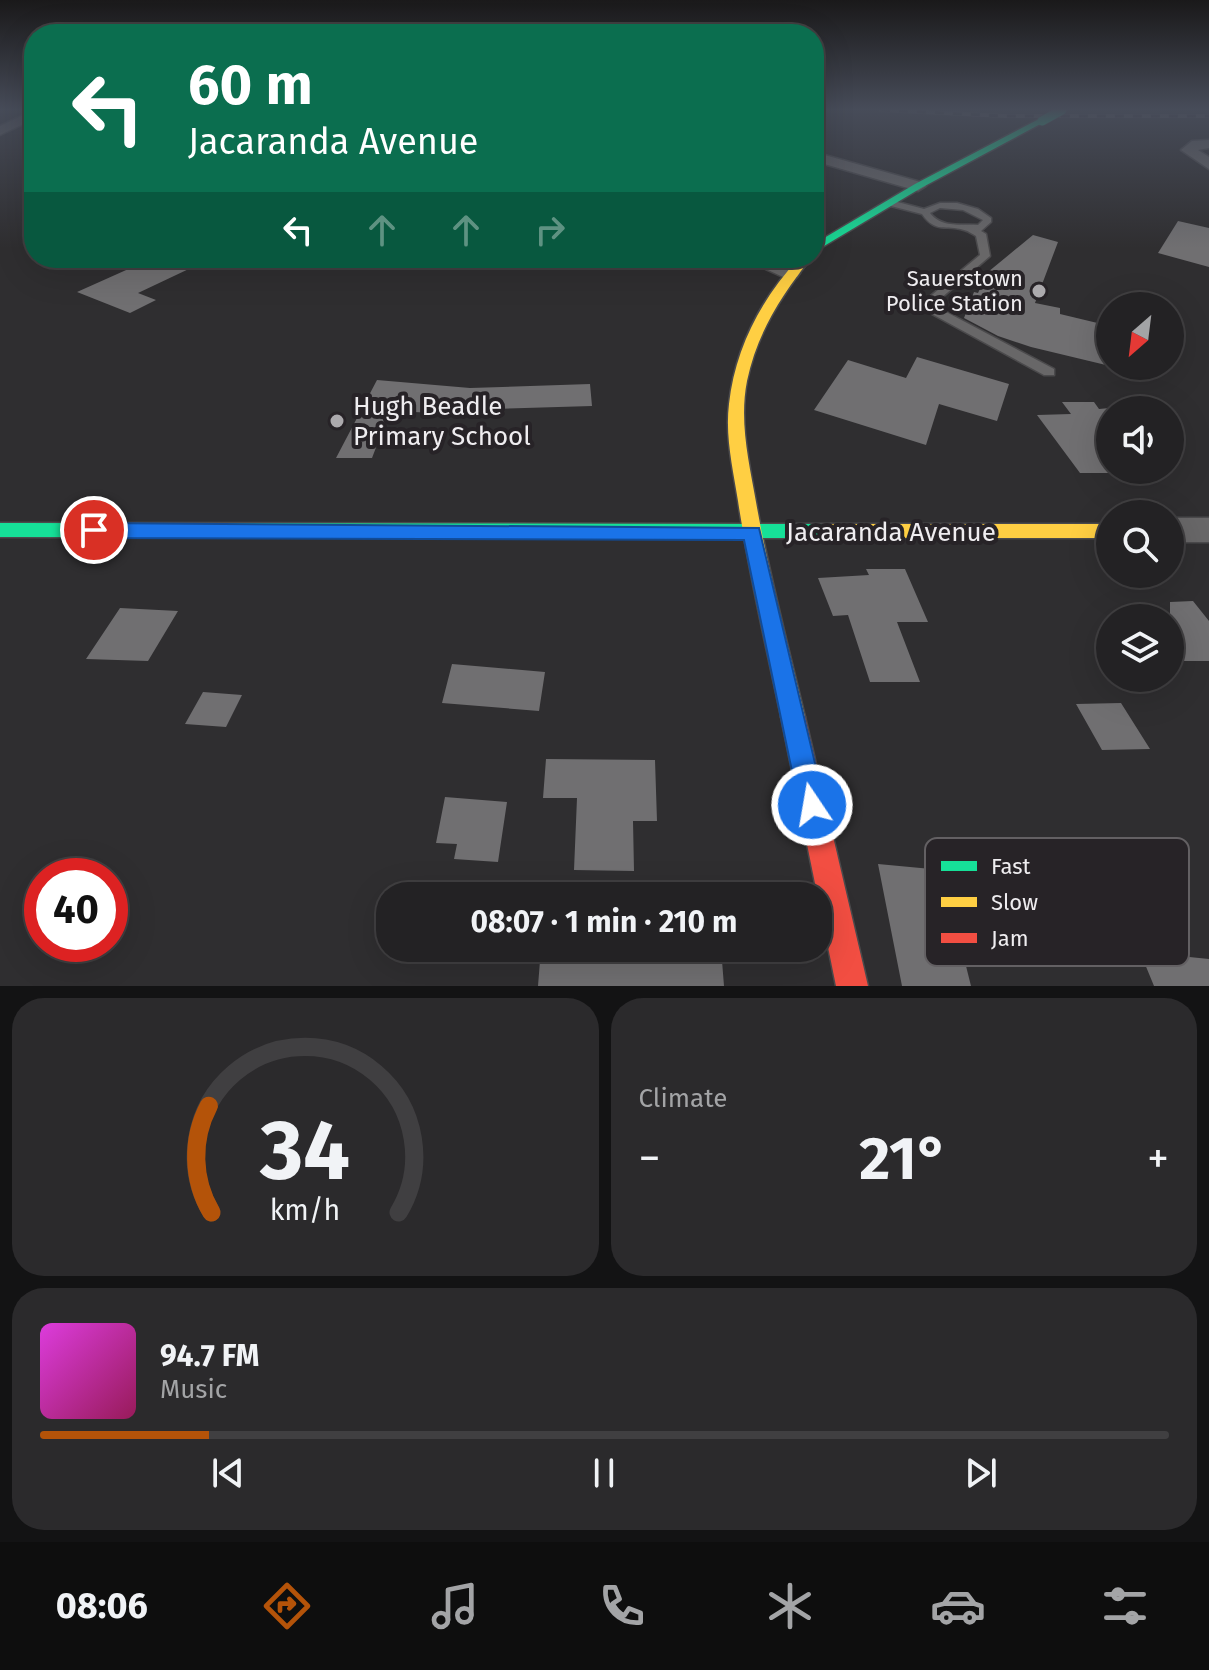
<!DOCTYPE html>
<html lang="en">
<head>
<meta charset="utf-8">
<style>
	body { margin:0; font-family:"Fira Sans",sans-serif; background:#2b2a2c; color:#f1f3f6; height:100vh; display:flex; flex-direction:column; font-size:30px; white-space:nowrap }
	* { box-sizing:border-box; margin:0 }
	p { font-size:26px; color:#a3a4a6 }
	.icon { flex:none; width:44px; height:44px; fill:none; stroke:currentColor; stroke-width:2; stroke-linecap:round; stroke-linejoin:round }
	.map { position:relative; height:986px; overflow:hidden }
	.sheet { display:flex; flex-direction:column; gap:12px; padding:12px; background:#131314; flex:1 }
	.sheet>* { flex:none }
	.guide { position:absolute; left:24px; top:24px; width:800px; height:244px; border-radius:32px; box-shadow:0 8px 32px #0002,0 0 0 2px #403f41; background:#0b6e4f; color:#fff; overflow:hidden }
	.needle { width:52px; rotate:208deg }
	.buttons { position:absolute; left:1096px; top:292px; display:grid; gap:16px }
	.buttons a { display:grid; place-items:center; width:88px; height:88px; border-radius:50%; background:#232224; box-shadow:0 8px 32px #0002,0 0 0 2px #403f41; font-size:40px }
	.speed { position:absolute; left:24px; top:858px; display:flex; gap:16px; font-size:40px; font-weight:700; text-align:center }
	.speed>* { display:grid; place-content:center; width:104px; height:104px; border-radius:50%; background:#232224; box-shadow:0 8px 32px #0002,0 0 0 2px #403f41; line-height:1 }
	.speed .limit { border:12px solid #d22; background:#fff; color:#111 }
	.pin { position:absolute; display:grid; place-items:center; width:68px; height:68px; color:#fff; margin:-34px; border:4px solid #fff; border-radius:50%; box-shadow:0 2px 8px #0007 }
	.me { position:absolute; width:88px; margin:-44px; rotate:348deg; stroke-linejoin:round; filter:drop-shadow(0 0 6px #0008) }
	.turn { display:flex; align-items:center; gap:28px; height:168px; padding:0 32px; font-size:36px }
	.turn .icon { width:104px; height:104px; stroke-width:2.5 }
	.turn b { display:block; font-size:56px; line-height:68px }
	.lanes { display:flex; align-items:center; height:76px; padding:0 32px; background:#0003; justify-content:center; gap:40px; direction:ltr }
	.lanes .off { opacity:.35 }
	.big { font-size:60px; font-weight:700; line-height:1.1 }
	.sheet .tile { flex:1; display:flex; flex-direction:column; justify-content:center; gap:12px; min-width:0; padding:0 28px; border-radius:32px; background:#2b2a2c }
	.sheet .dial { align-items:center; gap:0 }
	.dial svg { height:208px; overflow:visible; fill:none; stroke:#403f41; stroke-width:7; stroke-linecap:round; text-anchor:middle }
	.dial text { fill:#f1f3f6; stroke:none }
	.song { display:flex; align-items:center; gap:24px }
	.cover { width:96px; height:96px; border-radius:12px; background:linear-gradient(135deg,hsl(300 70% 55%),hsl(330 70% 35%)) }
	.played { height:8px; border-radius:4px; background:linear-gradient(90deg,#b45309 15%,#403f41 15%) }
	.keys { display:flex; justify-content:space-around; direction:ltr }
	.heat { display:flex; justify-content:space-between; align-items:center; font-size:44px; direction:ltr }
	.sheet .tiles { flex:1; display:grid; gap:12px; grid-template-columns:1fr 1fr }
	.tile:last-child { grid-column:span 2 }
	.trip { position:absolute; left:376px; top:882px; width:456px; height:80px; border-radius:32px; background:#232224; box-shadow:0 8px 32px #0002,0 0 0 2px #403f41; font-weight:700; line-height:80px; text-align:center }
	.dock { display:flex; height:128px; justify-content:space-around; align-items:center; background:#0e0e0e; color:#a3a4a6 }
	.dock .icon { width:56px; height:56px }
	.dock .on { color:#b45309 }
	.dock b { font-size:36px; color:#f1f3f6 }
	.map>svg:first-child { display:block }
	.building { fill:#706f71 }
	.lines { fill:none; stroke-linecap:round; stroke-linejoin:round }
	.lane-casing { stroke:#4b4a4c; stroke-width:3 }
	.street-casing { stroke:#4b4a4c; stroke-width:3 }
	.fast-casing { stroke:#4b4a4c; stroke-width:3 }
	.slow-casing { stroke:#4b4a4c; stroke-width:3 }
	.jam-casing { stroke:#4b4a4c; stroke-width:3 }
	.lane { fill:#686768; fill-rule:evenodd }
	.street { fill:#686768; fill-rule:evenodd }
	.fast { fill:#16e098; fill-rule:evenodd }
	.slow { fill:#ffcf43; fill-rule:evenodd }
	.jam { fill:#f24e42; fill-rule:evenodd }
	.rail-casing { stroke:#666567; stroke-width:4 }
	.rail { stroke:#272327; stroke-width:3; stroke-dasharray:9; stroke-linecap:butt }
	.fast-bridge-casing { stroke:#4b4a4c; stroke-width:10; stroke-linecap:butt }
	.fast-bridge { stroke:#16e098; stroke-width:9 }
	.route { fill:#1a73e8; stroke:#114b97; stroke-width:2 }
	.poi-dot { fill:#acaaad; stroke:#272327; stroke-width:3 }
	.labels { text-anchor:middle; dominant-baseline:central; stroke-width:8; stroke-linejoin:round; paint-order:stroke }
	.far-poi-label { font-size:22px; fill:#efedf0; stroke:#272327; text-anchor:end }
	.poi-label { font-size:26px; fill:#efedf0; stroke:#272327; text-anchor:start }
	.street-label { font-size:26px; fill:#efedf0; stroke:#272327 }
	.key { fill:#272327; stroke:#636063; stroke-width:2 }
	.key-label { font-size:22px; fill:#efedf0 }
</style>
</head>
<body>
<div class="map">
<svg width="1209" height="986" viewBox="0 0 1209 986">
	<rect width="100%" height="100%" fill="#2f2e30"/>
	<path class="building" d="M 1178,221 L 1209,228 L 1209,267 L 1158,253 Z
		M 1033,235 L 1058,242 L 1035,303 L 1060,308 L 1060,314 L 1110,326 L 1110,366 L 1031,347 L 998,336 L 964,318 L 974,292 L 978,293 L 988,272 Z
		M 153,258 L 193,267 L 138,293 L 156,300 L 130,313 L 77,292 Z
		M 917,357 L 1009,384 L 997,421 L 939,404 L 926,445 L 814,410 L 848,360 L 906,378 Z
		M 377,380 L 470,388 L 590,384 L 592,406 L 462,410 L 461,414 L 390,411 L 372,458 L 336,458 Z
		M 1062,402 L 1094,402 L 1099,409 L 1110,408 L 1110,473 L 1080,473 L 1037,415 L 1071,414 Z
		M 866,569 L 905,569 L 928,622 L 897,622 L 920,682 L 870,682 L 848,615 L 833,616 L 818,578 L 869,575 Z
		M 1193,601 L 1209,621 L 1209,661 L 1170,661 L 1170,602 Z
		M 120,608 L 178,611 L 148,661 L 86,659 Z
		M 452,664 L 545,672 L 539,711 L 442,703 Z
		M 203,692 L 242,695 L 226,727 L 185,724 Z
		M 1121,703 L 1150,749 L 1102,750 L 1076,704 Z
		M 546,759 L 655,760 L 657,821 L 633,821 L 634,871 L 574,870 L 577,798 L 543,798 Z
		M 445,797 L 507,802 L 498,862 L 454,859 L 457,844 L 436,843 Z
		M 878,864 L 942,870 L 971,986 L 902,986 Z
		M 541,948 L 721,948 L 724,986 L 538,986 Z
		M 1140,952 L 1209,959 L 1209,986 L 1154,986 Z"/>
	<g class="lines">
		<g class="lane-casing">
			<path id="lane" d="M 890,200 L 924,209 L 940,203 L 957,203 L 978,209 L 991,218 L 991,222 L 981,231 L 986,234 L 990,256 L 933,305 L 1054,369 L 1054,375 L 1044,375 L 921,308 L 921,304 L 980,255 L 976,236 C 972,234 969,231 964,230 C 945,224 936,234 922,214 L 887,205 L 885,203 ZM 940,208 L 963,210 L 983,220 L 978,225 C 962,224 941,228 930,213 Z"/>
		</g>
		<g class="street-casing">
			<path id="street" d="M 34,110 L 34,119 L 0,135 L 0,126 Z
				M 1209,140 L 1209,148 L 1198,150 L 1209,157 L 1209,169 L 1181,150 L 1192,141 Z
				M 814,152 L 924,183 L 926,186 L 918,191 L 814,161 Z
				M 742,258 L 769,258 L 800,273 L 797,277 L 783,277 Z
				M 1170,518 L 1209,518 L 1209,542 L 1170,542 Z"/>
		</g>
		<g class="fast-casing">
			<path id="fast" d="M 1039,119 L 1046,121 L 921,188 L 814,252 L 814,244 L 915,184 Z
				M 0,523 L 831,524 L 838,526 L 841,531 L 838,536 L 831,538 L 0,537 Z"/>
		</g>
		<g class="slow-casing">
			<path id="slow" d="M 799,258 L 811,258 C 781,296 757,333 747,381 C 739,422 749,462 756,502 C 769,575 788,646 805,717 L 802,725 L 793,728 L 784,725 L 781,717 C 766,645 749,574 738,501 C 733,469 725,437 729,404 C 735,349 761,299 799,258 Z
				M 831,524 L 1110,524 L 1110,538 L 831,538 L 824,536 L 821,531 L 824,526 Z"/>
		</g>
		<g class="jam-casing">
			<path id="jam" d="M 793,706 L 802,709 L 805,717 L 868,986 L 836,986 L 781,717 L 784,709 Z"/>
		</g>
		<use href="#lane" class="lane"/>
		<use href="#street" class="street"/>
		<use href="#fast" class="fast"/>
		<use href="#slow" class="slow"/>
		<use href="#jam" class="jam"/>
		<g class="rail-casing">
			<path id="rail" d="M 881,110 L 1005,116 L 1209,116"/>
		</g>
		<use href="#rail" class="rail"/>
		<g class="fast-bridge-casing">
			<path id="fast-bridge" d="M 1042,121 L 1062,110"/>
		</g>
		<use href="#fast-bridge" class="fast-bridge"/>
	</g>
	<linearGradient id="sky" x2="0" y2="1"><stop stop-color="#1a191a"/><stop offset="0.44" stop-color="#474c59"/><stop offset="1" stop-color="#474c59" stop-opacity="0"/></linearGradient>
	<rect width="1209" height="248" fill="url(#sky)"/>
	<path class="route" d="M 94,523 L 759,528 L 825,805 L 821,814 L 812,818 L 803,814 L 799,805 L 744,540 L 94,538 L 84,530 Z"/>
	<g class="poi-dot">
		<circle cx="1039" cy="291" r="8"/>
		<circle cx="337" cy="421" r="8"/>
	</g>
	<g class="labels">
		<g class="far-poi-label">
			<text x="1023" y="278">Sauerstown<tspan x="1023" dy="25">Police Station</tspan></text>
		</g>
		<g class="poi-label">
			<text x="353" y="406">Hugh Beadle<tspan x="353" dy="30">Primary School</tspan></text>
		</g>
		<g class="street-label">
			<text x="891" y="532">Jacaranda Avenue</text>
		</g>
	</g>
	<rect x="925" y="838" width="264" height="128" rx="12" class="key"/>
	<rect x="941" y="861" width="36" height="10" fill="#16e098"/>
	<rect x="941" y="897" width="36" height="10" fill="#ffcf43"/>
	<rect x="941" y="933" width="36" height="10" fill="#f24e42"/>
	<g class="key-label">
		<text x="991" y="874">Fast</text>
		<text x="991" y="910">Slow</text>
		<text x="991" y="946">Jam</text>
	</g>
</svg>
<div class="buttons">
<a><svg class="needle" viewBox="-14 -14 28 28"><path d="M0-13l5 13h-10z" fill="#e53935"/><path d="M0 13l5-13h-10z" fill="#a3a4a6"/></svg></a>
<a><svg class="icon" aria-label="sound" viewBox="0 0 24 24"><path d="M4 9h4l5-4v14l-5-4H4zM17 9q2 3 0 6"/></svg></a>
<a><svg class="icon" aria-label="search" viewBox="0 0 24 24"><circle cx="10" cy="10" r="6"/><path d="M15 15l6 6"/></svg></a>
<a><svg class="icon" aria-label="layers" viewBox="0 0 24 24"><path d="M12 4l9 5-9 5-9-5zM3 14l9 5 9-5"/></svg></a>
</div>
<div class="speed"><div class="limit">40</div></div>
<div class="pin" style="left:94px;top:530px;background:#d93025"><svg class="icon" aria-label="arrive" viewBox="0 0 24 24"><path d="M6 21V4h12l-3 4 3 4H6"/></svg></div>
<svg class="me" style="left:812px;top:805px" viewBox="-20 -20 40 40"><circle r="17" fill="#1a73e8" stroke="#fff" stroke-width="3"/><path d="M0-11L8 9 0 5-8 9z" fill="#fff"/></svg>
<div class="trip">08:07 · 1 min · 210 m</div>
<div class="guide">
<div class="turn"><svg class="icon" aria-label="left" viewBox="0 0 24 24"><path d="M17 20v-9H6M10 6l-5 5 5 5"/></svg><div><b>60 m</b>Jacaranda Avenue</div></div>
<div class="lanes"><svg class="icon" aria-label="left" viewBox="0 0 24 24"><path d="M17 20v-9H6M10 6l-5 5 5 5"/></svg><svg class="icon off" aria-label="ahead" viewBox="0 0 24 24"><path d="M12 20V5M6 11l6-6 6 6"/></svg><svg class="icon off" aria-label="ahead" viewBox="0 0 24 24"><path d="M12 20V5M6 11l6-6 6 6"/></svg><svg class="icon off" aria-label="right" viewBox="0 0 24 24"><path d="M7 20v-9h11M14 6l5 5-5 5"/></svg></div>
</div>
</div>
<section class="sheet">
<div class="tiles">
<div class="tile dial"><svg viewBox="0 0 100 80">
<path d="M14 69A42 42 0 1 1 86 69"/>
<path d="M14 69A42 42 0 0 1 13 28" stroke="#b45309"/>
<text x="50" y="56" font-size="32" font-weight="700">34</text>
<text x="50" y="72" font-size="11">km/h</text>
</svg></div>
<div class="tile"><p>Climate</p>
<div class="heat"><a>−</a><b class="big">21°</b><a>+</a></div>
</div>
<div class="tile">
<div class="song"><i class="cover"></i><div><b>94.7 FM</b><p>Music</p></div></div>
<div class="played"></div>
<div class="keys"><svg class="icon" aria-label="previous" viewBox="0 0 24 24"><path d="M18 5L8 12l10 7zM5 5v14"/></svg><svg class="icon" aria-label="pause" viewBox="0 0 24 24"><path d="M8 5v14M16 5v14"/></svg><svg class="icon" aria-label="next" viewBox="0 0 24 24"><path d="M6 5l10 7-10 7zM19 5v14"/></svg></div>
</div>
</div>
</section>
<nav class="dock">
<b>08:06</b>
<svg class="icon on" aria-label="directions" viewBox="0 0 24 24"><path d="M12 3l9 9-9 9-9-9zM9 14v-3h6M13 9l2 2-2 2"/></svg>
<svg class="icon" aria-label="music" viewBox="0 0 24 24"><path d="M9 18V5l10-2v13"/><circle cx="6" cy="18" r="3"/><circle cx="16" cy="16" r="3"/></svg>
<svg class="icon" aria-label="phone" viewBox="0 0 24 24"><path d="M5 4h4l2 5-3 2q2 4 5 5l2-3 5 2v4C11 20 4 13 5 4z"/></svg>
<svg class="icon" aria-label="climate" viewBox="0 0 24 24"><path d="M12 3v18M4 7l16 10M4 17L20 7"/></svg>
<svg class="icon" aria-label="car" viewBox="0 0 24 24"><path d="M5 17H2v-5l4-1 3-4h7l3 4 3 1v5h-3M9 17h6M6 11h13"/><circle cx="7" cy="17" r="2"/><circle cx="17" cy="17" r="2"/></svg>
<svg class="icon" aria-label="filters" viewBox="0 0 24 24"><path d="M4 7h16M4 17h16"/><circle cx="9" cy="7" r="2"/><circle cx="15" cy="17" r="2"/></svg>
</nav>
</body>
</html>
